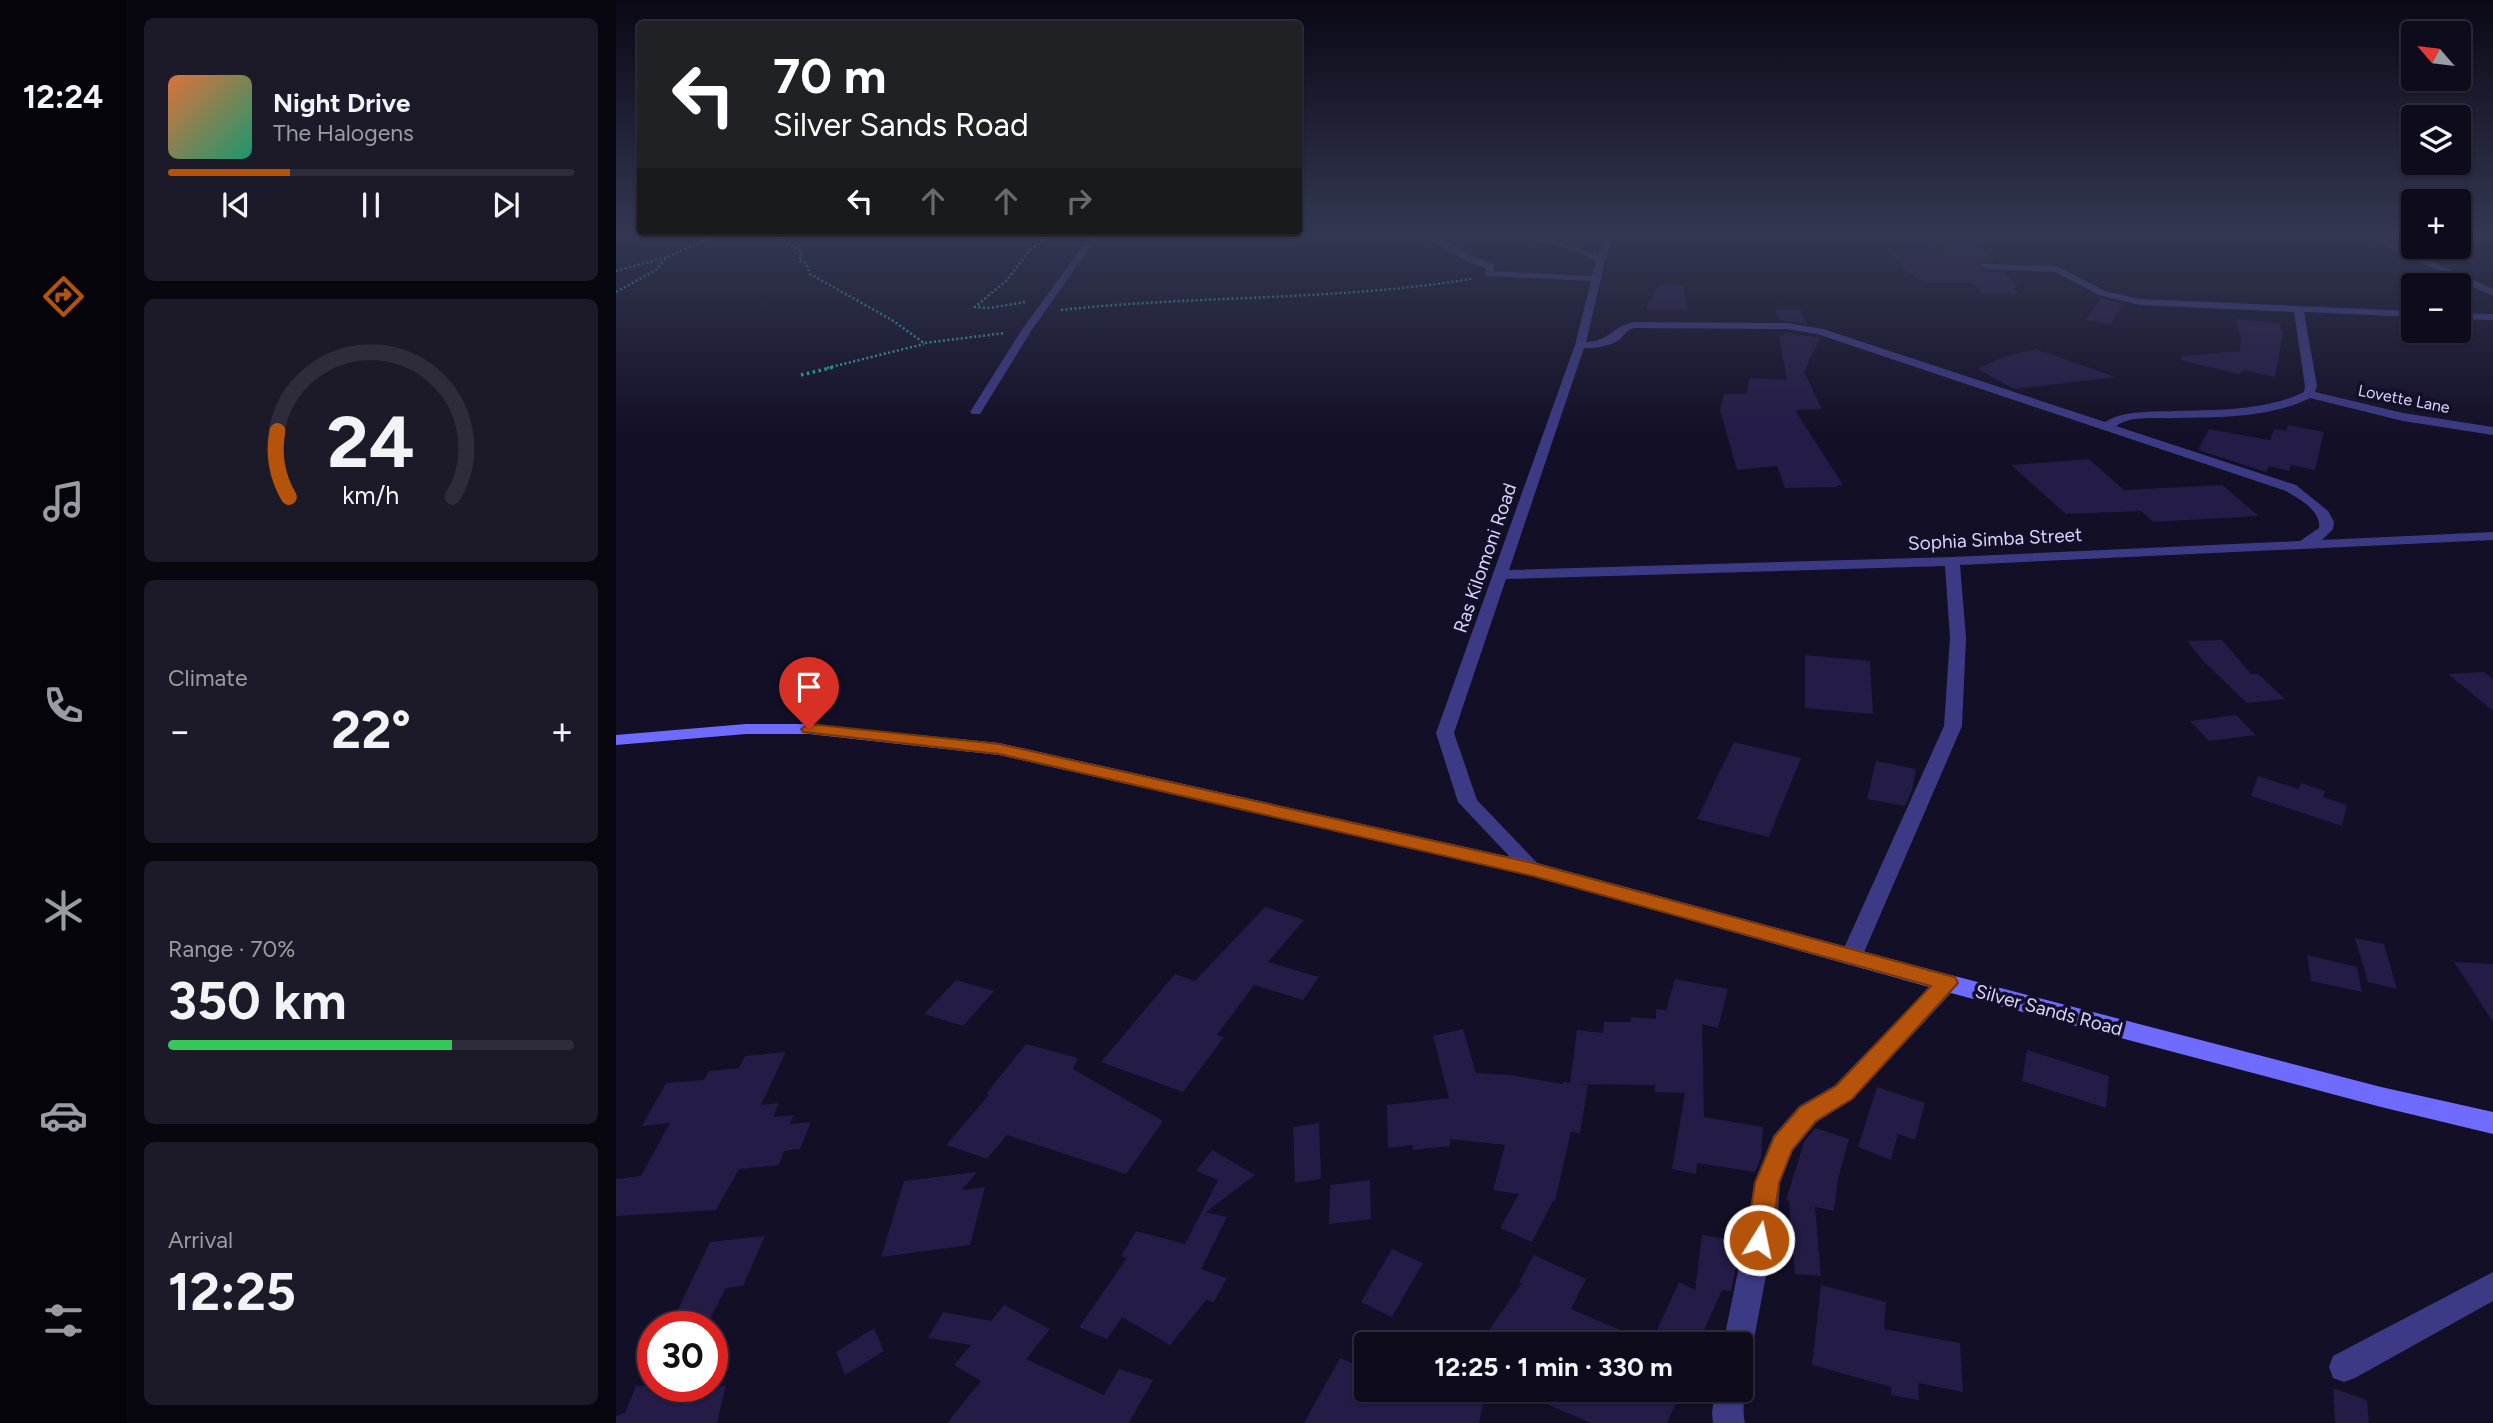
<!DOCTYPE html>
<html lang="en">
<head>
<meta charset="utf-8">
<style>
	body { margin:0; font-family:Figtree,sans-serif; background:#1c1929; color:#f1f3f6; height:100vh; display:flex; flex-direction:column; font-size:26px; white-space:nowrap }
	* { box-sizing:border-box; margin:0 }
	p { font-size:23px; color:#9b9ba3 }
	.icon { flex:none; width:38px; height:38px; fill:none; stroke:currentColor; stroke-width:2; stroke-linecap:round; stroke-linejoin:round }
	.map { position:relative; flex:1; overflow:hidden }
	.side { display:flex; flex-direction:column; gap:18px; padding:18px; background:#08060f; width:490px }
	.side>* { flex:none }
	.banner { position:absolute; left:21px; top:21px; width:665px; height:214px; border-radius:7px; box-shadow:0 2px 5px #0004,0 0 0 2px #2e2b3b; background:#202124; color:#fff; overflow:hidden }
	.needle { width:46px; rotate:298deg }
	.controls { position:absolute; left:1785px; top:21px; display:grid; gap:14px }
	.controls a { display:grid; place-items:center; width:70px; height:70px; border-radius:7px; background:#0e0b1c; box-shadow:0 2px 5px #0004,0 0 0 2px #2e2b3b; font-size:35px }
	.speed { position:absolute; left:21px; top:1311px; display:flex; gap:14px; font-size:35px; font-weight:700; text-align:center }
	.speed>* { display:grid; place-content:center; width:91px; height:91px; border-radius:50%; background:#0e0b1c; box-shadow:0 2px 5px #0004,0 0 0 2px #2e2b3b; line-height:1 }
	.speed .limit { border:10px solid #d22; background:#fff; color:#111 }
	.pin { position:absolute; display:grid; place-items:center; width:60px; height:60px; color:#fff; margin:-72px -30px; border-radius:50% 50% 50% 0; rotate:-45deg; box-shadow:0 0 7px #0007 }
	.pin .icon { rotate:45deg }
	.me { position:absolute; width:77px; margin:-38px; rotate:10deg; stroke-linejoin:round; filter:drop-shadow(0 0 5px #0008) }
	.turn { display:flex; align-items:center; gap:24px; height:147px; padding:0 21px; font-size:32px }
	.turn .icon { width:91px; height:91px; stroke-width:2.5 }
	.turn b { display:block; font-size:49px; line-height:60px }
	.lanes { display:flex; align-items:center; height:66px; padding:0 21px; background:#0003; justify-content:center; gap:35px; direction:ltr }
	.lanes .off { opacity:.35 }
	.big { font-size:52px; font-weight:700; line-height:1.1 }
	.side .tile { flex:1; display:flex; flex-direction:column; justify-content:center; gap:10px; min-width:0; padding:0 24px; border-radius:10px; background:#1c1929 }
	.side .dial { align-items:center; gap:0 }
	.dial svg { height:182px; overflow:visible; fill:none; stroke:#2e2b3b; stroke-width:7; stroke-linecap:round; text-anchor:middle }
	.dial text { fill:#f1f3f6; stroke:none }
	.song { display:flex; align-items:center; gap:21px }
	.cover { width:84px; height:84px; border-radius:10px; background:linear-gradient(135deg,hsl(20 70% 55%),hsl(160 70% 35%)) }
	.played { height:7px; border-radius:4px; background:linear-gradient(90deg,#b45309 30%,#2e2b3b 30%) }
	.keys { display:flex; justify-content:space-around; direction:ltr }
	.heat { display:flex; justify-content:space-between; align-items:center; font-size:38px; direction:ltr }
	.charge { height:10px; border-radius:5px; background:linear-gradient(90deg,#34c759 70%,#2e2b3b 0) }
	.trip { position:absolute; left:738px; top:1332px; width:399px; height:70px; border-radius:7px; background:#0e0b1c; box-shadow:0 2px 5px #0004,0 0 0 2px #2e2b3b; font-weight:700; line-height:70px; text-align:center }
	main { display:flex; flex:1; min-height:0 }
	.menu { display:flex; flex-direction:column; width:126px; justify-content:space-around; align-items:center; background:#06040b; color:#9b9ba3 }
	.menu .icon { width:49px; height:49px }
	.menu .active { color:#b45309 }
	.menu b { font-size:32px; color:#f1f3f6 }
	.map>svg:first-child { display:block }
	.building { fill:#241b47 }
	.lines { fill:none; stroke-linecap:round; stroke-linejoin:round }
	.path-far1 { stroke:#2fb8b0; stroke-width:2.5; stroke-dasharray:2 2.5; stroke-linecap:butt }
	.path { stroke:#2fb8b0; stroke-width:3.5; stroke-dasharray:2.5 3.5; stroke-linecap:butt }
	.street { fill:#3d3a85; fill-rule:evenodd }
	.secondary { fill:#6f6bff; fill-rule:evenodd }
	.route { fill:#b45309; stroke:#753606; stroke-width:2 }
	.labels { text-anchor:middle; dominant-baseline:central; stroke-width:7; stroke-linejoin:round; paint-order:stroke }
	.far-street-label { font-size:16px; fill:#d9d4ff; stroke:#130f26 }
	.street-label { font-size:19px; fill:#d9d4ff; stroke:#130f26 }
</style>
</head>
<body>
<main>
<nav class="menu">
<b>12:24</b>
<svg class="icon active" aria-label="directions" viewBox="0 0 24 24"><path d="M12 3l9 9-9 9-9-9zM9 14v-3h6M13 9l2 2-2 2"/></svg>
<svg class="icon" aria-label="music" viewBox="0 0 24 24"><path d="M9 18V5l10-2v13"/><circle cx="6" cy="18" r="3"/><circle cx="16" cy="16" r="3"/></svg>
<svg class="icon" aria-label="phone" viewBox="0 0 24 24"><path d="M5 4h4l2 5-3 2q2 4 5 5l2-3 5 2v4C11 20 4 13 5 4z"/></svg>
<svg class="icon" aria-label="climate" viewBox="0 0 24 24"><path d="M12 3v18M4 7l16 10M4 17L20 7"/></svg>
<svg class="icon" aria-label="car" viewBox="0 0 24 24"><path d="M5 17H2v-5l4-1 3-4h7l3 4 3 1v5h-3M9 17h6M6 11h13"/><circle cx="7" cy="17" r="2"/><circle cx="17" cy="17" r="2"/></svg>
<svg class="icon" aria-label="filters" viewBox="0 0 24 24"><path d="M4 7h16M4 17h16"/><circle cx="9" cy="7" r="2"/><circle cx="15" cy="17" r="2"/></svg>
</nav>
<section class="side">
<div class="tile">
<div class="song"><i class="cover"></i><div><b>Night Drive</b><p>The Halogens</p></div></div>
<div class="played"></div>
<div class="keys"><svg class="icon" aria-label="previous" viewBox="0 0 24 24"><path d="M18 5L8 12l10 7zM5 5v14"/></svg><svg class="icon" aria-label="pause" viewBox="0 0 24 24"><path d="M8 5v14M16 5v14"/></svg><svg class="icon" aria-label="next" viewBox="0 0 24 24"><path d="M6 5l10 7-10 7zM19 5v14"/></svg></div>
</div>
<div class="tile dial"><svg viewBox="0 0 100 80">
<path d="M14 69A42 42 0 1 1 86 69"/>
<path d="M14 69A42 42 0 0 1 9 40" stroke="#b45309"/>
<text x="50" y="56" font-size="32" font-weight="700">24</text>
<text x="50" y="72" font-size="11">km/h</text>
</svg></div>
<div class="tile"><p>Climate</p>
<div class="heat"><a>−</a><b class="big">22°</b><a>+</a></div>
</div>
<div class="tile"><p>Range · 70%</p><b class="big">350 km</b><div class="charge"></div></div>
<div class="tile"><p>Arrival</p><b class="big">12:25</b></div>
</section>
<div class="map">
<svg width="1877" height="1423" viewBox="0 0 1877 1423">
	<rect width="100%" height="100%" fill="#130f26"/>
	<path class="building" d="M 1313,236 L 1356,236 L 1379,262 L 1366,261 L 1363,268 L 1369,272 L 1388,272 L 1402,288 L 1398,288 L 1403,294 L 1366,294 L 1358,283 L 1309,283 L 1290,271 L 1274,252 L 1330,251 Z
		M 1043,284 L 1067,285 L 1071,310 L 1030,310 Z
		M 1485,298 L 1507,304 L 1495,324 L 1470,320 Z
		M 1159,310 L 1185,310 L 1191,324 L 1163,320 Z
		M 1619,319 L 1663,323 L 1667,333 L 1659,377 L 1629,370 L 1623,374 L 1565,360 L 1566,356 L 1624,351 L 1625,336 Z
		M 1168,332 L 1204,338 L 1188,372 L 1206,409 L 1179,410 L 1227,485 L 1221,485 L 1222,487 L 1169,488 L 1161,466 L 1121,470 L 1104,410 L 1108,394 L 1130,394 L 1134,378 L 1171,380 L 1163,336 L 1169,334 Z
		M 1420,349 L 1451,360 L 1500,377 L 1399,389 L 1361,369 L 1390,356 Z
		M 1672,425 L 1708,432 L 1699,470 L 1675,465 L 1673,471 L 1653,466 L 1650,472 L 1582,450 L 1593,429 L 1654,440 L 1658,429 L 1670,431 Z
		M 1473,459 L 1508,490 L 1606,485 L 1643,516 L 1537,522 L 1525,511 L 1450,514 L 1395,465 Z
		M 1606,640 L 1635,674 L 1642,674 L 1669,699 L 1631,703 L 1588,662 L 1571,641 Z
		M 1189,655 L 1254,661 L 1257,714 L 1189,708 Z
		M 1868,672 L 1877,679 L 1877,711 L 1832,674 Z
		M 1620,715 L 1640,735 L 1593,741 L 1574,721 Z
		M 1118,742 L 1185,758 L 1153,837 L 1081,819 Z
		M 1260,761 L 1300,769 L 1296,790 L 1289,806 L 1251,799 Z
		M 1642,776 L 1683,789 L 1685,783 L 1709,791 L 1707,797 L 1731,805 L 1726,826 L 1635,796 Z
		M 649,907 L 688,920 L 652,962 L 703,977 L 687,1000 L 638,985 L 601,1035 L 608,1037 L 567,1092 L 485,1062 L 559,974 L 579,981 Z
		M 1739,938 L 1768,944 L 1781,989 L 1752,982 Z
		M 1691,955 L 1741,967 L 1746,992 L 1695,981 Z
		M 1838,962 L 1877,964 L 1877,1022 Z
		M 1059,979 L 1112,989 L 1102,1028 L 1086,1024 L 1088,1117 L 1147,1127 L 1145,1158 L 1139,1172 L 1081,1163 L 1080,1174 L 1056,1169 L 1069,1093 L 1039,1092 L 1039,1085 L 961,1084 L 972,1085 L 964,1133 L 955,1132 L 939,1201 L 937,1201 L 916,1242 L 884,1228 L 903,1194 L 877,1190 L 889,1145 L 834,1139 L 834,1146 L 797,1150 L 797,1145 L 772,1148 L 771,1105 L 833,1098 L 817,1036 L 847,1029 L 860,1073 L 894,1075 L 947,1084 L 947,1082 L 954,1083 L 961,1030 L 987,1033 L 988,1022 L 1015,1022 L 1015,1017 L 1040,1019 L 1040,1009 L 1050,1010 Z
		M 340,980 L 378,991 L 347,1026 L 308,1014 Z
		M 410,1044 L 462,1058 L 457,1069 L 547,1121 L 510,1174 L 391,1135 L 371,1159 L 330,1145 L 373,1095 L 370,1094 Z
		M 1411,1050 L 1493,1076 L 1490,1108 L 1406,1081 Z
		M 170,1052 L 145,1105 L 163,1103 L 157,1117 L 178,1115 L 174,1124 L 195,1122 L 184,1149 L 168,1151 L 163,1165 L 123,1169 L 100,1210 L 0,1216 L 0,1179 L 25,1176 L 54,1123 L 26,1126 L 50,1083 L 88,1080 L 93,1071 L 123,1068 L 129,1056 Z
		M 1261,1087 L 1309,1103 L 1299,1140 L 1282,1134 L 1275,1160 L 1242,1147 Z
		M 703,1123 L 705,1179 L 679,1183 L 677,1127 Z
		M 1199,1128 L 1233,1139 L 1222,1179 L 1218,1211 L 1199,1207 L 1205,1276 L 1179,1274 L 1173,1201 L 1170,1200 L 1188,1142 Z
		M 596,1150 L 639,1175 L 590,1212 L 611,1217 L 585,1269 L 611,1278 L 598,1302 L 590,1300 L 554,1345 L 506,1317 L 491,1339 L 463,1327 L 511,1258 L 505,1256 L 520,1231 L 569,1244 L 602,1180 L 580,1171 Z
		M 361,1172 L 346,1190 L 369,1187 L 354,1245 L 265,1257 L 288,1181 Z
		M 754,1180 L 755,1219 L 713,1224 L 714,1185 Z
		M 1086,1235 L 1125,1241 L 1115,1291 L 1106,1290 L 1082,1344 L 863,1344 L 906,1283 L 903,1282 L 918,1255 L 970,1279 L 955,1309 L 1035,1343 L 1063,1282 L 1079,1290 Z
		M 149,1236 L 127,1286 L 110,1288 L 90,1326 L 54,1326 L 94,1242 Z
		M 776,1249 L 807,1263 L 776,1317 L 745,1302 Z
		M 1205,1285 L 1270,1302 L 1268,1329 L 1344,1343 L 1347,1392 L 1302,1383 L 1303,1400 L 1275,1395 L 1275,1387 L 1196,1365 Z
		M 388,1305 L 434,1329 L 410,1359 L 488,1395 L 503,1369 L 537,1380 L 513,1423 L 331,1423 L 365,1381 L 338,1365 L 355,1345 L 312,1338 L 327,1312 L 375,1321 Z
		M 258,1328 L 268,1351 L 229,1375 L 220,1352 Z
		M 724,1358 L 751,1370 L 751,1390 L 870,1390 L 863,1423 L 688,1423 Z
		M 110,1385 L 101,1423 L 0,1423 L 0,1416 L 9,1413 L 20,1386 L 65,1386 L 60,1399 Z
		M 1717,1388 L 1751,1400 L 1753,1423 L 1719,1423 Z
		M 898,1390 L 1066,1390 L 1051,1423 L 975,1423 Z"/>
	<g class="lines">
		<path class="path-far1" d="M 160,236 L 186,252 L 183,261 L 190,263 L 194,274 L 276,320 L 308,343 L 389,333
			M 0,271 L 51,257 L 100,236
			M 0,292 L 40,270 L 50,258
			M 409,302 L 374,308 L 359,307 L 391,280 L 414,250 L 433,236
			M 445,310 C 581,295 720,301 855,279
			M 211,368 L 308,344"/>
		<path class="path" d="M 185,375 L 218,367"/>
		<path class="street" d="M 474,236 L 482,236 L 415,331 L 364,414 L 356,414 L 354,412 L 405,331 Z
			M 806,236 C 832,236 852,258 878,264 L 878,271 L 976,276 L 980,261 L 954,249 L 896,236 C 926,236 955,243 982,256 L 990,236 L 998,236 L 989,260 L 970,342 C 994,341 997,326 1018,322 L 1171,323 L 1207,329 L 1489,422 C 1509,410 1536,412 1559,411 C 1601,410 1649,411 1688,392 L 1689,386 L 1678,312 L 1524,305 L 1483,295 L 1439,272 L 1369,269 L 1365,266 L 1366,264 L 1441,266 L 1489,291 L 1524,299 L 1797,311 L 1797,317 L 1688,312 L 1701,386 L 1699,392 L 1787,413 L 1877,427 L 1877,435 L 1787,421 L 1694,398 C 1654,418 1604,417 1559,418 C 1541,419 1516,415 1500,426 L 1680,485 L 1712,511 L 1718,522 L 1717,529 L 1706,540 L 1877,532 L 1877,540 L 1344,565 L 1350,638 L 1346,726 L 1246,957 L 1243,963 L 1235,965 L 1227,963 L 1224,957 L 1328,726 L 1334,638 L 1329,566 L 890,579 L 838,733 L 861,800 L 927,869 L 924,874 L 910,874 L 842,802 L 820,733 L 959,345 L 975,281 L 869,276 L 870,268 L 854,263 ZM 1018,328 L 1171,329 L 1201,334 L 1670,491 C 1683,499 1705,510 1703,528 L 1684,541 L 1336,557 L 893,570 L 968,348 C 980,348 994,347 1004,339 C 1010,333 1010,330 1018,328 Z
			M 1749,236 L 1760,236 L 1877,289 L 1877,296 Z
			M 1843,313 L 1877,314 L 1877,320 L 1843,319 Z
			M 1331,974 L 1339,977 L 1342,983 L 1339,989 L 1237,1099 L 1201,1122 L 1177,1150 L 1164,1183 L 1162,1213 L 1137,1344 L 1132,1354 L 1125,1357 L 1125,1344 L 1107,1344 L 1134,1213 L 1138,1183 L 1157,1136 L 1183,1106 L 1219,1085 L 1323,977 Z
			M 1877,1272 L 1877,1301 L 1739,1378 L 1728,1382 L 1717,1378 L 1713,1367 L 1717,1356 Z
			M 1125,1380 C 1131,1394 1125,1408 1129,1423 L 1097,1423 L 1096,1413 L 1099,1390 L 1125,1390 Z"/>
		<path class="secondary" d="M 130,724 L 193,724 L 383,743 L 917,862 L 1331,974 L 1765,1087 L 1877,1112 L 1877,1134 L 1765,1107 L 1331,992 L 917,876 L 383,755 L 193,734 L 130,734 L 0,745 L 0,735 Z"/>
	</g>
	<linearGradient id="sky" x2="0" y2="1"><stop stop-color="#0a0815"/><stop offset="0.54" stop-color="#333752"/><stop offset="1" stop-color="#333752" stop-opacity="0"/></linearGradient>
	<rect width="1877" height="435" fill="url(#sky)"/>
	<path class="route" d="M 193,724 L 383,744 L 917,863 L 1331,975 L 1339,977 L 1342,983 L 1236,1099 L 1200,1121 L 1176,1150 L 1163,1183 L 1155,1240 L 1152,1248 L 1143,1251 L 1134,1248 L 1130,1240 L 1139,1183 L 1158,1137 L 1184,1107 L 1220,1086 L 1315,986 L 917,876 L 383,754 L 187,732 L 185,729 Z"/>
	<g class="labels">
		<g class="far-street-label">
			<text transform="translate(1788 399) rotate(11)">Lovette Lane</text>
		</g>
		<g class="street-label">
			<text transform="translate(1379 539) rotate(-3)">Sophia Simba Street</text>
			<text transform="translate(869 558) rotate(-71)">Ras Kilomoni Road</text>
			<text transform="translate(1433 1010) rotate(15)">Silver Sands Road</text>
		</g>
	</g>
</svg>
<div class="controls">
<a><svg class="needle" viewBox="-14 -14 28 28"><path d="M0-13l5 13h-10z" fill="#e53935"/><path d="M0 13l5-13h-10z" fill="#9b9ba3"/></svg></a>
<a><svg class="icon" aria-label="layers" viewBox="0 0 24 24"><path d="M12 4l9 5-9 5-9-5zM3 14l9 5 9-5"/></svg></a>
<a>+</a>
<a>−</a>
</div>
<div class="speed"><div class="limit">30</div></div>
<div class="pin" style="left:193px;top:729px;background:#d93025"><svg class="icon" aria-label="arrive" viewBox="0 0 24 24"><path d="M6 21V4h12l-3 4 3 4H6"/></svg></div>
<svg class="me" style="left:1143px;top:1240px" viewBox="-20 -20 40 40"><circle r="17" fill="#b45309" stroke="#fff" stroke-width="3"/><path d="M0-11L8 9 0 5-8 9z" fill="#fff"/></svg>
<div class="trip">12:25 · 1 min · 330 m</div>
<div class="banner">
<div class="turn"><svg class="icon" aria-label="left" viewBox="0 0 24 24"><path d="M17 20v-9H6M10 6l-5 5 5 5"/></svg><div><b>70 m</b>Silver Sands Road</div></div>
<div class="lanes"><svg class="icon" aria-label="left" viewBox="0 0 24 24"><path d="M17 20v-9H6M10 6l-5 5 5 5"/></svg><svg class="icon off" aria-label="ahead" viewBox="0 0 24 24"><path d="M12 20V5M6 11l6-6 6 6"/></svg><svg class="icon off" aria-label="ahead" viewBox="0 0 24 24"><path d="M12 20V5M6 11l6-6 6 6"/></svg><svg class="icon off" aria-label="right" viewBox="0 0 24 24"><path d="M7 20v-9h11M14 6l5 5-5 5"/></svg></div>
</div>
</div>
</main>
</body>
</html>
